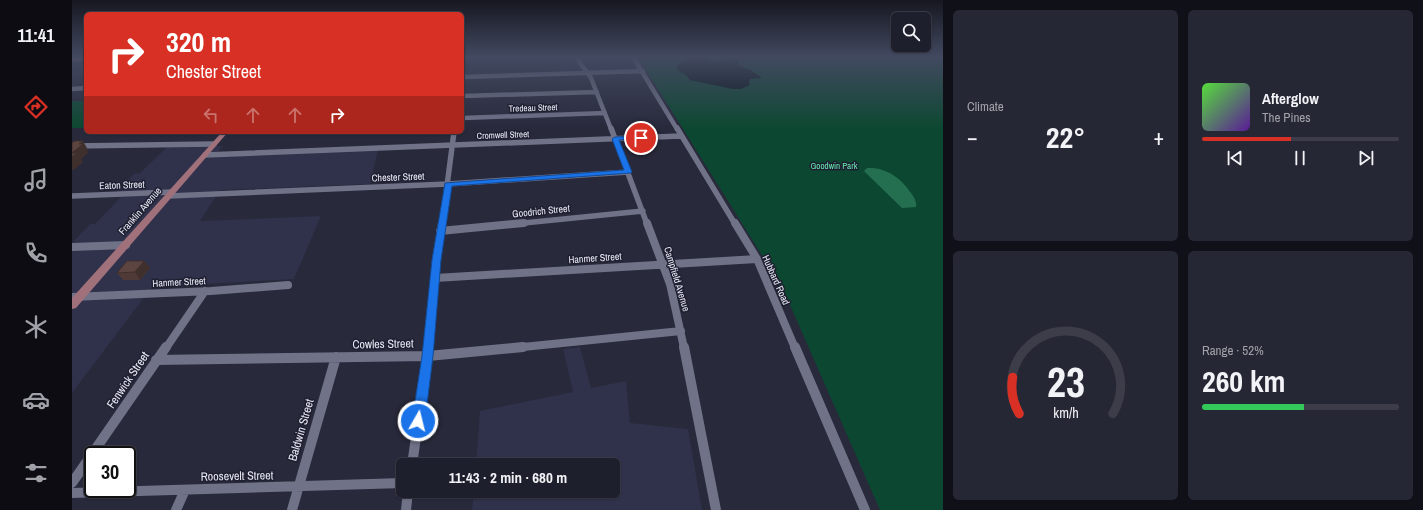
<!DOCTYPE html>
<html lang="en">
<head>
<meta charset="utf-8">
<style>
	body { margin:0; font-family:"Archivo Narrow",sans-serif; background:#262734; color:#f1f3f6; height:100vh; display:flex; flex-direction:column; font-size:15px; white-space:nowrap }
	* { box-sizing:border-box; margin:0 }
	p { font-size:13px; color:#a1a2a9 }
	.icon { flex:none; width:22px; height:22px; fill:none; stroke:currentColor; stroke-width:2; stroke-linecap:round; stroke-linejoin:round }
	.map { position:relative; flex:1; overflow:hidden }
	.drawer { display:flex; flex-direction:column; gap:10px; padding:10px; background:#101118; width:480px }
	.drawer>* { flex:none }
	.hud { position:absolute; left:12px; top:12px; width:380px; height:122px; border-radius:6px; box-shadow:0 1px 3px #0004,0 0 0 1px #3c3d48; background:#d93025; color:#fff; overflow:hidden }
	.tools { position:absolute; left:819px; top:12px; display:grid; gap:8px }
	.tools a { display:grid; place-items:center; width:40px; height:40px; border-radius:6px; background:#1e1f2c; box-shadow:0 1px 3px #0004,0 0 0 1px #3c3d48; font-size:20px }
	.speed { position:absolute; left:12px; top:446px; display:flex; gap:8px; font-size:20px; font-weight:700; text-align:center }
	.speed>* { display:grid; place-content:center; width:52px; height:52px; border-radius:50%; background:#1e1f2c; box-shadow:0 1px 3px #0004,0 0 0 1px #3c3d48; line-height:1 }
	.speed .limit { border:2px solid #111; border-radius:6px; background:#fff; color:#111 }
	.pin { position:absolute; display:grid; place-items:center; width:34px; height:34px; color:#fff; margin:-17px; border:2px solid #fff; border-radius:50%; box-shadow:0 1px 4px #0007 }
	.me { position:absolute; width:44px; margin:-22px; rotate:8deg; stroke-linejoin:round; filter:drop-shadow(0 0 3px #0008) }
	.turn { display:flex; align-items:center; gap:14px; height:84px; padding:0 16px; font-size:18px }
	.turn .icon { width:52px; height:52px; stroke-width:2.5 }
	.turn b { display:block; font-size:28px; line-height:34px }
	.lanes { display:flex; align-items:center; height:38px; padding:0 16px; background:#0003; justify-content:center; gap:20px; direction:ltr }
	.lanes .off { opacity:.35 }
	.big { font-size:30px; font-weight:700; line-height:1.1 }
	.drawer .card { flex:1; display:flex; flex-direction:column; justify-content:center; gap:6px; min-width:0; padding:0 14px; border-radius:6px; background:#262734 }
	.drawer .dial { align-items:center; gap:0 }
	.dial svg { height:104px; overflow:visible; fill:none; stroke:#3c3d48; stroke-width:7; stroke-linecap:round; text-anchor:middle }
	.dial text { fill:#f1f3f6; stroke:none }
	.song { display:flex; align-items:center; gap:12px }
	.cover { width:48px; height:48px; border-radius:6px; background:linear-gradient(135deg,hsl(110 70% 55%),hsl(270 70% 35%)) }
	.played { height:4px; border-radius:2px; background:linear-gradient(90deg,#d93025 45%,#3c3d48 45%) }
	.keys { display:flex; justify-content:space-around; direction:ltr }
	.heat { display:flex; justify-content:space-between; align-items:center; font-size:22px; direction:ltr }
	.charge { height:6px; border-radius:3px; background:linear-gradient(90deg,#34c759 52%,#3c3d48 0) }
	.drawer .tiles { flex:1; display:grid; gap:10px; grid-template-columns:repeat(2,1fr) }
	.trip { position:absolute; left:324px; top:458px; width:224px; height:40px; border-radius:6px; background:#1e1f2c; box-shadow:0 1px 3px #0004,0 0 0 1px #3c3d48; font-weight:700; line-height:40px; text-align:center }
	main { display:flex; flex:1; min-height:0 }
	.tab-bar { display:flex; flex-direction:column; width:72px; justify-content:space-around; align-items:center; background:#0c0c12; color:#a1a2a9 }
	.tab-bar .icon { width:28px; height:28px }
	.tab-bar .active { color:#d93025 }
	.tab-bar b { font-size:18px; color:#f1f3f6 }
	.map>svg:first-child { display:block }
	.built { fill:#30314a }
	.green { fill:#0c4831 }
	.forest { fill:#246f50 }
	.water { fill:#041116 }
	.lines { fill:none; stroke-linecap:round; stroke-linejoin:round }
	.minor-far3 { stroke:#707288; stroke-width:4.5 }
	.minor-far2 { stroke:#707288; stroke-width:5.5 }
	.minor-far1 { stroke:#707288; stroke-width:8 }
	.minor { stroke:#707288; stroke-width:10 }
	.major { fill:#a0717b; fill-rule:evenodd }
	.highway { fill:#c07072; fill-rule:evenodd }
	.wall { fill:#4f3a37 }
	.shaded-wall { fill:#40302d }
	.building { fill:#5c4440; stroke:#40302d }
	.route { fill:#1a73e8; stroke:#114b97 }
	.labels { text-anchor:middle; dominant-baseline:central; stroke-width:3; stroke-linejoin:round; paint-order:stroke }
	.far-street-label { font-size:9px; fill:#e8e9f6; stroke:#1e1f31 }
	.far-park-label { font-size:9px; fill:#66e9af; stroke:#1e1f31 }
	.street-label { font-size:10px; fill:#e8e9f6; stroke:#1e1f31 }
	.near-street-label { font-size:12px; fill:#e8e9f6; stroke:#1e1f31 }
</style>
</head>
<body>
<main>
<nav class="tab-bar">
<b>11:41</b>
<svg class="icon active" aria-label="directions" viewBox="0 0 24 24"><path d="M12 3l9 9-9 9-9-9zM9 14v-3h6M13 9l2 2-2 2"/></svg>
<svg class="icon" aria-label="music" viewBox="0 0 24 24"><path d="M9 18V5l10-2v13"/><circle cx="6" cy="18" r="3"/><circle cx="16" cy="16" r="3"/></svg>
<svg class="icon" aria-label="phone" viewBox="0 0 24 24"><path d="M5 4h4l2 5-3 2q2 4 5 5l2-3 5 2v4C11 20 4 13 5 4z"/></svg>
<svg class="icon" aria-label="climate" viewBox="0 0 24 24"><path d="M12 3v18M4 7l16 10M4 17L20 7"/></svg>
<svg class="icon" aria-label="car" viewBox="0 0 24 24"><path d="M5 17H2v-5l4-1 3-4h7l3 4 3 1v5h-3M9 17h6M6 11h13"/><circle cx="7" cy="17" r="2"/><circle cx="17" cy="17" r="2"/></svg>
<svg class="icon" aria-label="filters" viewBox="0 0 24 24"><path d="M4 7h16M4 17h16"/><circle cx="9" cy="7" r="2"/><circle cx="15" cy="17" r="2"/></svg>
</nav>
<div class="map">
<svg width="871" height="510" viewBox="0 0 871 510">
	<rect width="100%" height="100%" fill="#28293b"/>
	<path class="built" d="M 151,146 L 142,156 L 306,150 L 298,184 L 148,190 L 128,221 L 249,216 L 222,279 L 80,287 L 0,393 L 0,243 L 18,224 L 23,224 L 49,197 L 39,197 L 62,174 L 68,173 L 95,147 Z
		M 508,347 L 519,388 L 554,381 L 558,423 L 616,429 L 630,510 L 400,510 L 402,491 L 541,491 L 541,465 L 404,465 L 408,411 L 501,392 L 491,349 Z"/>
	<path class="green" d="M 566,57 L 871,57 L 871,510 L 808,510 L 711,289 Z
		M 0,101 L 14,101 L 14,128 L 0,128 Z"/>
	<path class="forest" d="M 795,168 C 814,167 829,178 839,193 C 842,197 845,202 844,207 L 830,208 L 795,174 L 792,171 Z"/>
	<path class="water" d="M 631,58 L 642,62 L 667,59 L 666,65 L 679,70 L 690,78 L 678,79 L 677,83 L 678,85 L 669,89 L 661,89 L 618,80 L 614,75 L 605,70 L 606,65 L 613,60 Z"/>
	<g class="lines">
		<path class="minor-far3" d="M 390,57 L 397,57
			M 504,57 L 519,78 L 539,129
			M 561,57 L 605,129
			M 390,77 L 571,71
			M 0,89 L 14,88
			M 390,96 L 525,92
			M 390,118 L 533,113"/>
		<path class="minor-far2" d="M 539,128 L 575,224
			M 605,128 L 663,224
			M 0,146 L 142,144
			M 133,155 L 609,136
			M 0,196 L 100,192
			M 97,196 L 376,184 L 556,172
			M 370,224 L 382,132
			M 442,224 L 571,211"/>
		<path class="minor-far1" d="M 575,223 L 598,284 L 612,348
			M 663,223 L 685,259 L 723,348
			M 368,231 L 452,223
			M 0,247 L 54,245
			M 363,278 L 685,259
			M 0,297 L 139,291 L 216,285
			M 94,348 L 133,291
			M 357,348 L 364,260 L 370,223
			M 441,348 L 609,331"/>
		<path class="minor" d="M 612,347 L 644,510
			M 723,347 L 793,510
			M 84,360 L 356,356 L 451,347
			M 340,465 L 357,347
			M 0,483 L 94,347
			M 0,493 L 331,483
			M 104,510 L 113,490
			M 220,510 L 264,357
			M 334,510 L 336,491"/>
		<path class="major" d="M 150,132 L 156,132 L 4,308 L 0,309 L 0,298 Z"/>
		<path class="highway" d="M 14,57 L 14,60 L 0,62 L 0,58 Z"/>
	</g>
	<path class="wall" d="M 72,261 L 78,268 L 68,280 L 51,280 L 45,273 Z"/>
	<path class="shaded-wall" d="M 11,141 L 16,150 L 15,151 L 16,153 L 9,159 L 11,162 L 3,169 L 0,170 L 0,153 L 7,144 Z
		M 72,261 L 78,268 L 68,280 L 63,272 Z"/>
	<path class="building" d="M 3,141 L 11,141 L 7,144 L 11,144 L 0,153 L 0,143 Z
		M 0,153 L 5,153 L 0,157 Z
		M 55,261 L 72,261 L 63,272 L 45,273 Z"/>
	<linearGradient id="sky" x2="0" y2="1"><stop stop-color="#161720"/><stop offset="0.44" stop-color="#424960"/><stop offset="1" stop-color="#424960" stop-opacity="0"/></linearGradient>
	<rect width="871" height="129" fill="url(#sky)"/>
	<path class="route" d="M 569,136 L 572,136 L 572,139 L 547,140 L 560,172 L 559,173 L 380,186 L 369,260 L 361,356 L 353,421 L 351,425 L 346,427 L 342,425 L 340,421 L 350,356 L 360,260 L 373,183 L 552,170 L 540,139 L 543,137 Z"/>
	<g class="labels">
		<g class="far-street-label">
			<text transform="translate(461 108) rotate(-2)">Tredeau Street</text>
			<text transform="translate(431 135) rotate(-2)">Cromwell Street</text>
		</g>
		<g class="far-park-label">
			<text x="762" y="166">Goodwin Park</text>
		</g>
		<g class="street-label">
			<text transform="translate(326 177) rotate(-2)">Chester Street</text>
			<text transform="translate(50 185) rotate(-2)">Eaton Street</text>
			<text transform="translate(68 211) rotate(-49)">Franklin Avenue</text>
			<text transform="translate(469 211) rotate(-6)">Goodrich Street</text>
			<text transform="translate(523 258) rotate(-4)">Hanmer Street</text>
			<text transform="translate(605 279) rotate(73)">Campfield Avenue</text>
			<text transform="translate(704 280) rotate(66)">Hubbard Road</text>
			<text transform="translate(107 282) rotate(-3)">Hanmer Street</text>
		</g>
		<g class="near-street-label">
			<text transform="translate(311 344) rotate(-1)">Cowles Street</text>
			<text transform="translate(56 380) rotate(-56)">Fenwick Street</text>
			<text transform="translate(229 430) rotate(-74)">Baldwin Street</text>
			<text transform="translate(165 476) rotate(-1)">Roosevelt Street</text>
		</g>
	</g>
</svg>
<div class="tools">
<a><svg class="icon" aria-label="search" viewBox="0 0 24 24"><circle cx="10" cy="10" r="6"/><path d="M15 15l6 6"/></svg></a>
</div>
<div class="speed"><div class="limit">30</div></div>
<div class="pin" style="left:569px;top:138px;background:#d93025"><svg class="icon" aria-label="arrive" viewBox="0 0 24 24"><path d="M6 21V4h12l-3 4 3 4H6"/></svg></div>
<svg class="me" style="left:346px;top:421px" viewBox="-20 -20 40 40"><circle r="17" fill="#1a73e8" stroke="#fff" stroke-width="3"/><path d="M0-11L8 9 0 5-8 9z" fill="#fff"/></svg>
<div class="trip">11:43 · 2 min · 680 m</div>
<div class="hud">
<div class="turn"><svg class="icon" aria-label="right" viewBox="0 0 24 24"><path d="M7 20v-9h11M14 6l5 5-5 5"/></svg><div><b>320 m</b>Chester Street</div></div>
<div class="lanes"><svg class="icon off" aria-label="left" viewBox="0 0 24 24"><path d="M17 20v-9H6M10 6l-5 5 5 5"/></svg><svg class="icon off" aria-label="ahead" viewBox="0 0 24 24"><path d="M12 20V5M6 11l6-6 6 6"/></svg><svg class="icon off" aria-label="ahead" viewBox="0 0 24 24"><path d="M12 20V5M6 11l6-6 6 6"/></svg><svg class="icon" aria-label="right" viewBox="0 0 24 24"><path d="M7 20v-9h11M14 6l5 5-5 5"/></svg></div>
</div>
</div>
<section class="drawer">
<div class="tiles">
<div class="card"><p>Climate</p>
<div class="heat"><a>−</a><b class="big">22°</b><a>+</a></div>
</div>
<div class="card">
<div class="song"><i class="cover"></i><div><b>Afterglow</b><p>The Pines</p></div></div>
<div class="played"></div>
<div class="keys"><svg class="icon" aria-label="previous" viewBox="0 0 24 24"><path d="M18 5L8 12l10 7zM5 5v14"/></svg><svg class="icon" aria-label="pause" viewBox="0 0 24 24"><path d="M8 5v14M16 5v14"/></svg><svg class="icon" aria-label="next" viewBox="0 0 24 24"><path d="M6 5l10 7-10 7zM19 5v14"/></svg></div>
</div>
<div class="card dial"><svg viewBox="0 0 100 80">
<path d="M14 69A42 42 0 1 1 86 69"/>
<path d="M14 69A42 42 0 0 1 9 41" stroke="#d93025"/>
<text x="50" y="56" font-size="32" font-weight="700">23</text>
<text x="50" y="72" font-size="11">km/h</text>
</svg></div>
<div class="card"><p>Range · 52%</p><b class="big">260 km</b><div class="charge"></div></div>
</div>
</section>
</main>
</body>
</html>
